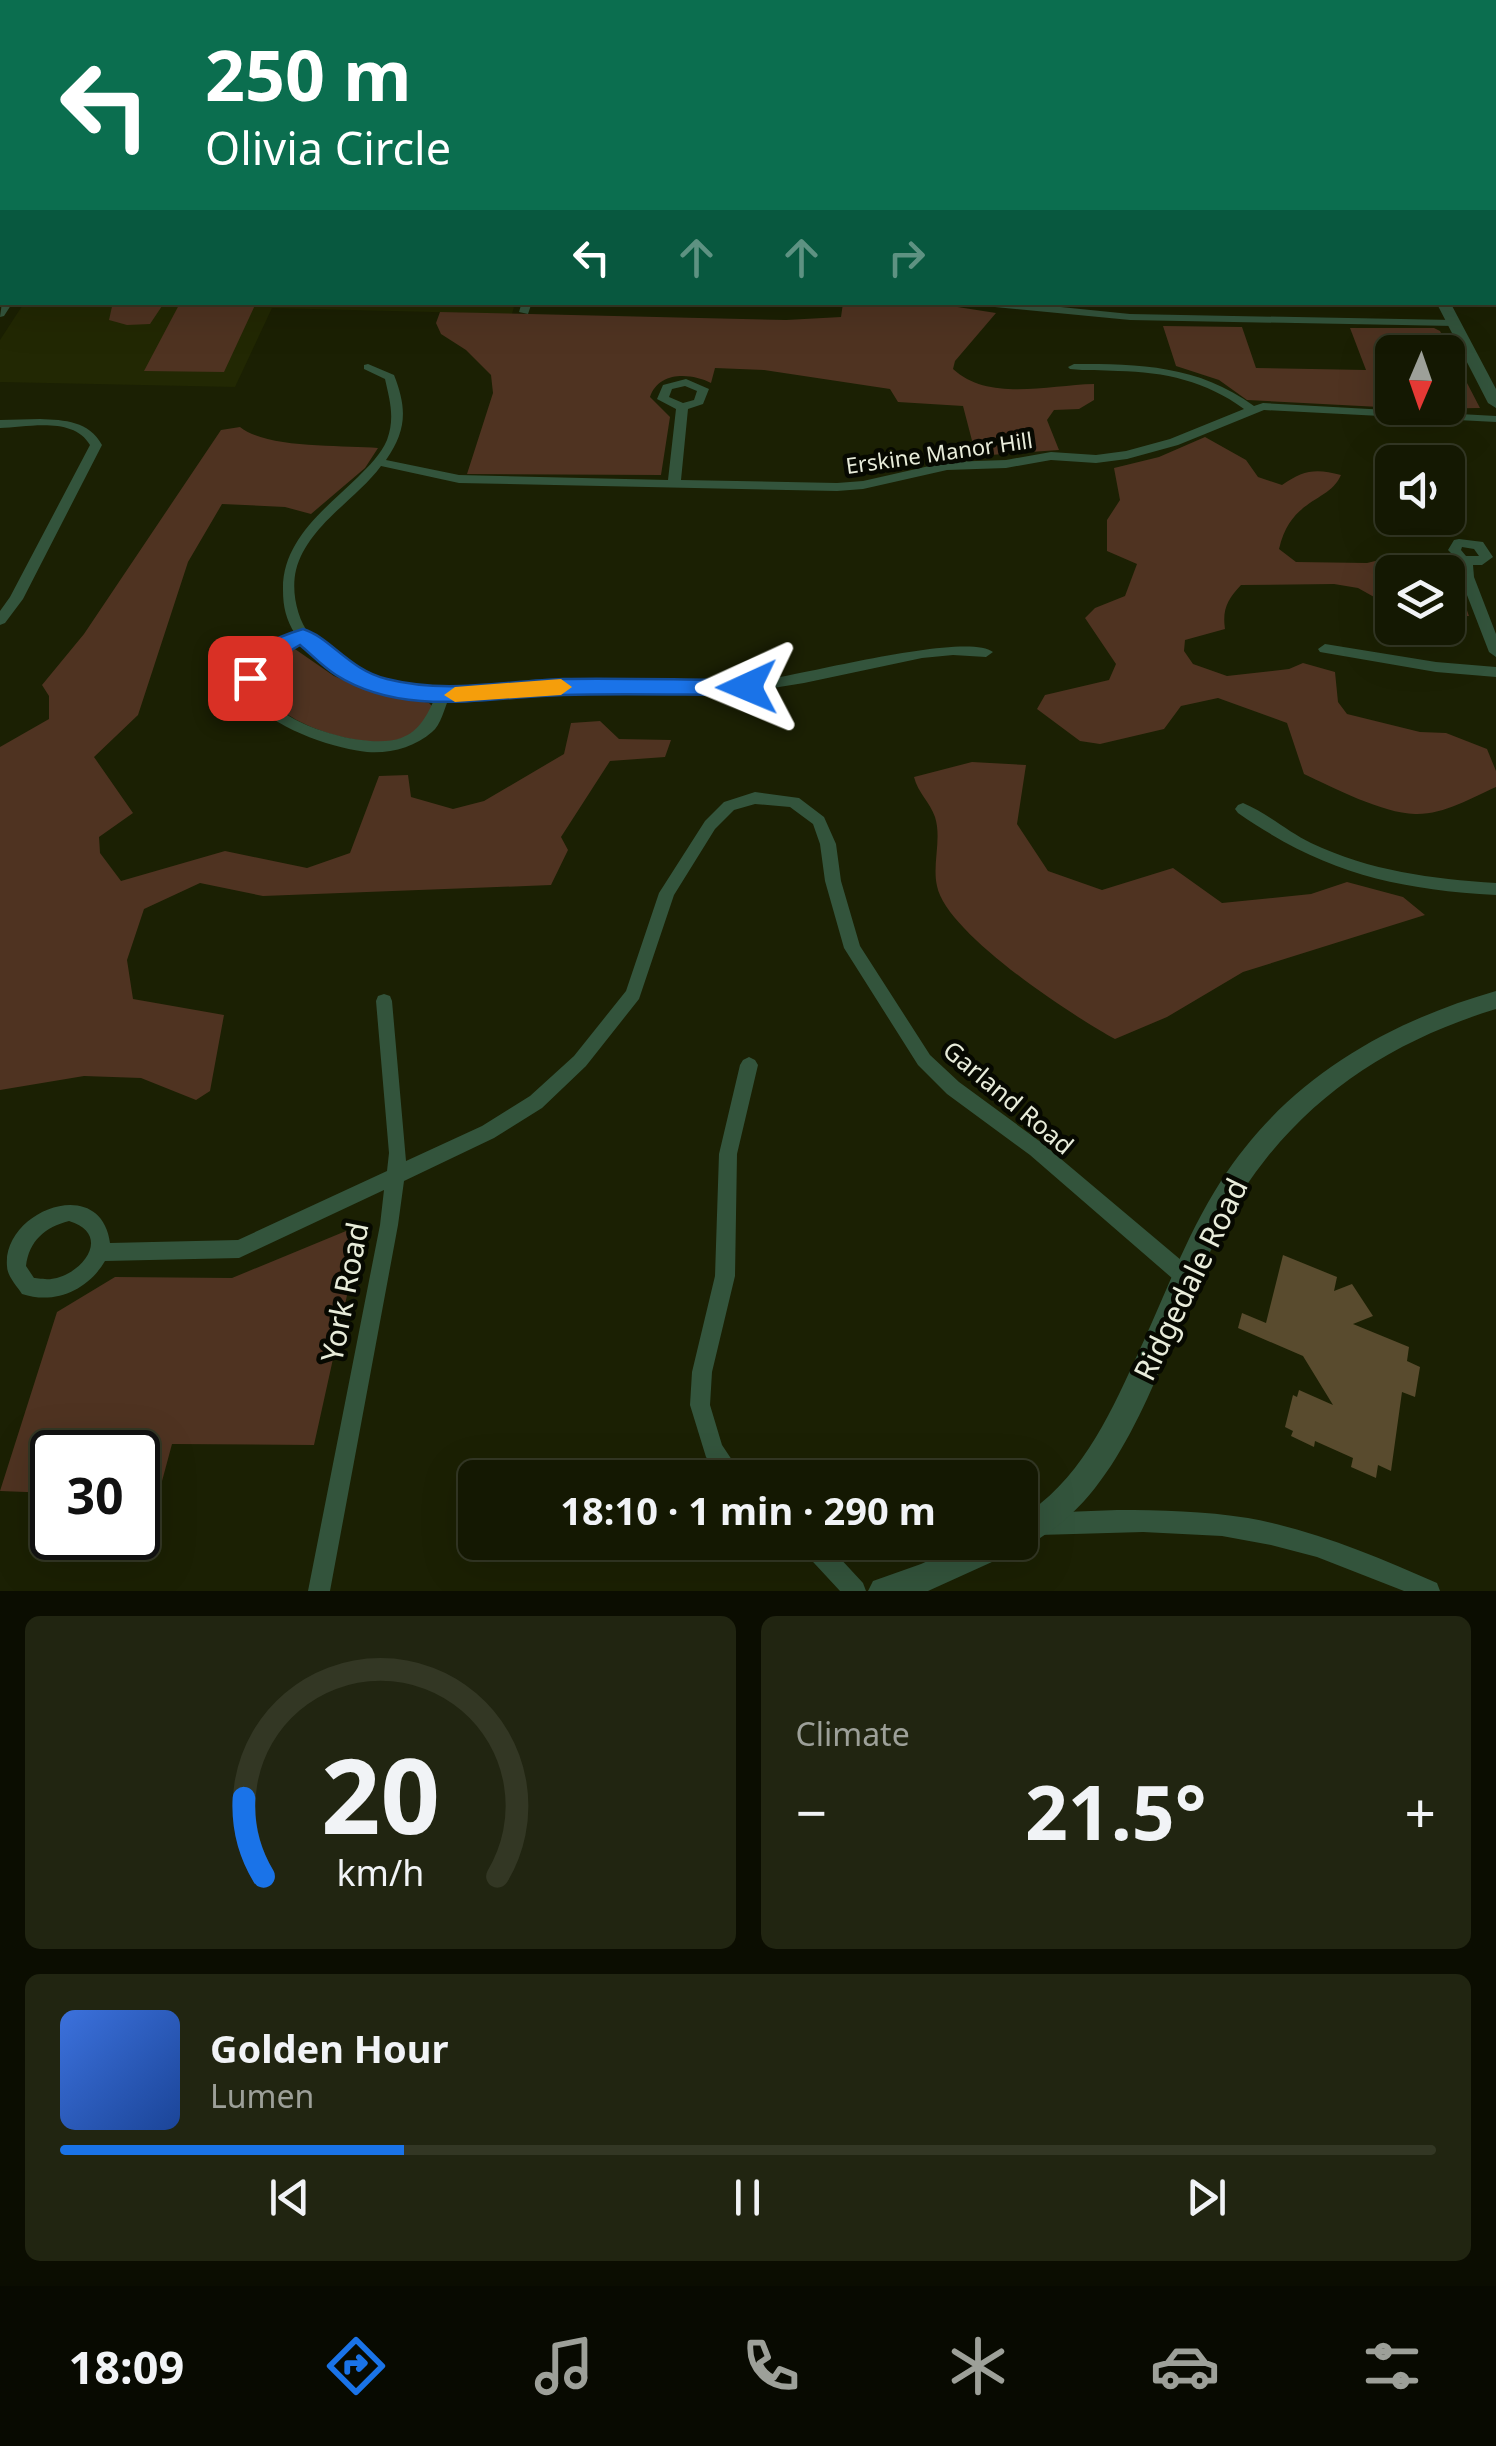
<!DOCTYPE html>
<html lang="en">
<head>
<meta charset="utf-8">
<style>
	body { margin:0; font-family:"Noto Sans",sans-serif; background:#212511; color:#f1f3f6; height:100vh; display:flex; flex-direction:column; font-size:38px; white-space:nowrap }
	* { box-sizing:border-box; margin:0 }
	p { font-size:32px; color:#9da099 }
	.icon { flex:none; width:55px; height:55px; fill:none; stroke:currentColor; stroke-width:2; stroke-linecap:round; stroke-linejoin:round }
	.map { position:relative; height:1591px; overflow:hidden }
	.drawer { display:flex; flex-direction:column; gap:25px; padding:25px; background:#0b0d01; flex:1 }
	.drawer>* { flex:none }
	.banner { position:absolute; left:0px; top:0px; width:1498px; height:305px; box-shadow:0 10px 40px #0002,0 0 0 2px #333724; background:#0b6e4f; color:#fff; overflow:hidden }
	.needle { width:65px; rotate:182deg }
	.buttons { position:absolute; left:1375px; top:335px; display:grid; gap:20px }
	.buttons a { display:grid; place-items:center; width:90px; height:90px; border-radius:15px; background:#141802; box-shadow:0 10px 40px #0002,0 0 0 2px #333724; font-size:50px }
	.speed { position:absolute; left:30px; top:1430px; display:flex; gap:20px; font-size:50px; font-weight:700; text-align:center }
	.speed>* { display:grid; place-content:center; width:130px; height:130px; border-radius:50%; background:#141802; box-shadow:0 10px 40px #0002,0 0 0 2px #333724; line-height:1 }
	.speed .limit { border:5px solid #111; border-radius:15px; background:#fff; color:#111 }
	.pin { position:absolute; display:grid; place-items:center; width:85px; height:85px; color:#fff; margin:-42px; border-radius:20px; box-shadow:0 5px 15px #0006 }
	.me { position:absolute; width:110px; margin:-55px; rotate:269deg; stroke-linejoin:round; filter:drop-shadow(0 0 8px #0008) }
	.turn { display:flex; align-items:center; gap:35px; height:210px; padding:0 40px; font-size:45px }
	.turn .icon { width:130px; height:130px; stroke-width:2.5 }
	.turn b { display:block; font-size:70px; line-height:85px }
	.lanes { display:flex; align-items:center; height:95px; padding:0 40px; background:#0003; justify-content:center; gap:50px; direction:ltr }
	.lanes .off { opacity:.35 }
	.big { font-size:75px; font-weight:700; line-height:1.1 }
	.drawer .tile { flex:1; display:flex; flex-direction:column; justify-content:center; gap:15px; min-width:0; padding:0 35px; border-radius:15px; background:#212511 }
	.drawer .dial { align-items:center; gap:0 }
	.dial svg { height:260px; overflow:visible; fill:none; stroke:#333724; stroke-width:7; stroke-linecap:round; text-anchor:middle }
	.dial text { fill:#f1f3f6; stroke:none }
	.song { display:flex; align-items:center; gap:30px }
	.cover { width:120px; height:120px; border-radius:15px; background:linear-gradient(135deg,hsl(220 70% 55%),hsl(220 70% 35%)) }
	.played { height:10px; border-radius:5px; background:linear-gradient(90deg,#1a73e8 25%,#333724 25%) }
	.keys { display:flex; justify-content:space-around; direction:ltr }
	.heat { display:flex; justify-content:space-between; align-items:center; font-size:55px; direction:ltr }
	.drawer .tiles { flex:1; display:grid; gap:25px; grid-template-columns:1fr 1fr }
	.tile:last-child { grid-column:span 2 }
	.trip { position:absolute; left:458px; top:1460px; width:580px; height:100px; border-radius:15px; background:#141802; box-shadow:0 10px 40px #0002,0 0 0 2px #333724; font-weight:700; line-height:100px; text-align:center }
	.dock { display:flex; height:160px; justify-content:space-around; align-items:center; background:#080a01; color:#9da099 }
	.dock .icon { width:70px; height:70px }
	.dock .on { color:#1a73e8 }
	.dock b { font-size:45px; color:#f1f3f6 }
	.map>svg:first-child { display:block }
	.built { fill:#222803 }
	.green { fill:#4f3321; fill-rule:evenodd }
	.building { fill:#594b2e }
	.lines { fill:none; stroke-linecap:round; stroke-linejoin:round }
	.minor { fill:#33543c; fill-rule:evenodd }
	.tertiary { fill:#33543c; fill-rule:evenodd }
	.route { fill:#1a73e8; stroke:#114b97; stroke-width:2.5 }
	.slow { fill:#f59e0b }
	.labels { text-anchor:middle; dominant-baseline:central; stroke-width:9; stroke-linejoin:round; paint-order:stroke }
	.far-street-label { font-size:22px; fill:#e8ecda; stroke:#070901 }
	.street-label { font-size:25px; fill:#e8ecda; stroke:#070901 }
	.near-street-label { font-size:30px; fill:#e8ecda; stroke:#070901 }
</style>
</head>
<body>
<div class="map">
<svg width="1496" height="1591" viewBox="0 0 1496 1591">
	<rect width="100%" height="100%" fill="#1b2003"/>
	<path class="built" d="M 24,303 L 515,303 L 512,314 L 272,308 L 235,387 L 0,382 L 0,340 Z"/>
	<path class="green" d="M 113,302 L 164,302 L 164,303 L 150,324 L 127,325 L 109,320 Z
		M 180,303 L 256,303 L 224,372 L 144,371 Z
		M 843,303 L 932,303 L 996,313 L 955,361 L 953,369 C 989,402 1048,385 1094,384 L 1094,400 L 1079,409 L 1054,410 L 1047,420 L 1059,450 L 976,456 L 963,406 L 898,402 L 890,389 L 764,370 L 715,368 L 711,383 C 691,373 659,371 650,397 L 670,417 L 661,475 L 467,474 L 493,393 L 491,375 L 466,350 L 441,334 L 436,323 L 440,312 L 786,320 L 841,317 Z
		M 1163,326 L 1242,327 L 1256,368 L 1366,370 L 1350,328 L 1434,328 L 1440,331 L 1480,408 L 1418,409 L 1247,400 L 1219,380 L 1176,366 ZM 1392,352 L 1448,352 L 1448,408 L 1392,408 Z
		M 240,427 C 267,449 342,445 378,448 L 365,468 L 311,514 L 285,507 L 222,504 L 188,562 L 138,715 L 94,757 L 133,813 L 99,837 L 100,853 L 121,881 L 225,851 L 307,868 L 350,853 L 379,776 L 408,775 L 411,797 L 453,809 L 484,801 L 564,754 L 571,723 L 600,721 L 619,739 L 671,740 L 665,757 L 610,761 L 561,837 L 568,850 L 551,885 L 263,896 L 200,883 L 144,909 L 127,960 L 133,999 L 224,1015 L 210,1091 L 196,1100 L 141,1078 L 84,1076 L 0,1090 L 0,747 L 49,719 L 49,696 L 42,685 L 84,634 L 221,430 Z
		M 1205,437 L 1246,460 L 1258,477 L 1282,485 C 1303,470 1316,468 1341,475 C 1329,503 1291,497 1279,549 L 1296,562 L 1367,563 L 1396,556 L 1417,556 L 1452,567 L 1469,616 L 1448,616 L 1448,572 L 1392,572 L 1392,607 L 1358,588 L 1334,584 L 1241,585 C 1228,599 1222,609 1225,629 L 1185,640 L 1184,651 L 1193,664 L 1227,676 L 1289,669 L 1303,663 L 1335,672 L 1338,702 L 1347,714 L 1420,732 L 1446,733 L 1487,749 L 1496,771 L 1496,787 C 1471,798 1443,815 1415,814 C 1382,813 1334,788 1304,774 L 1287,723 L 1218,698 L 1181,706 L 1164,729 L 1100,744 L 1080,741 L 1037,709 L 1045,695 L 1109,680 L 1116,664 L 1085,618 L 1095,608 L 1125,596 L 1137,564 L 1107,551 L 1107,520 L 1120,500 L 1114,468 L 1159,457 Z
		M 292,647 L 334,676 L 360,687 L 429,703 L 434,708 L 426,727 C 412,734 399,742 382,742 C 342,743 254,717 260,667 L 281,648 Z
		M 972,762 L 1026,765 L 1017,824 L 1048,871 L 1102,890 L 1173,868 L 1222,903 L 1311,894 L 1347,882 L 1403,897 L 1425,915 L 1243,972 L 1167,1017 L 1115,1039 C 1072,1016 946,933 937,886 C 932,864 942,839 935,817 C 930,802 918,793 914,777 Z
		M 346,1231 L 355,1231 L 359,1241 L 314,1445 L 172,1444 L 158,1496 L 138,1495 L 138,1452 L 52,1452 L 52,1493 L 0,1491 L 57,1312 L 115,1277 L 232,1278 Z"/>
	<path class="building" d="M 1283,1255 L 1337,1277 L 1334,1291 L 1352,1284 L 1373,1316 L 1353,1324 L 1409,1347 L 1407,1361 L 1420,1367 L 1415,1397 L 1402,1392 L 1391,1471 L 1378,1465 L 1376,1478 L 1351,1467 L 1353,1458 L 1315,1441 L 1314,1447 L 1291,1436 L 1293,1431 L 1285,1427 L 1293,1395 L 1297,1397 L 1299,1390 L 1333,1405 L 1303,1356 L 1238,1328 L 1242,1313 L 1266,1323 Z"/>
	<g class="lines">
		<path class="minor" d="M 270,0 L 278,0 L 277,2 L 269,2 Z
			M 410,0 L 435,0 L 430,2 L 408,2 Z
			M 476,0 L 484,0 L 485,2 L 477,2 Z
			M 585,0 L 593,0 L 594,2 L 586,2 Z
			M 750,0 L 775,0 L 770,2 L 748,2 Z
			M 795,0 L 804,0 L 806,2 L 797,2 Z
			M 1163,0 L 1171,0 L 1172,2 L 1164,2 Z
			M 0,14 L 2,14 L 2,18 L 0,18 Z
			M 2,76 L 2,84 L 0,85 L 0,77 Z
			M 0,117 L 2,117 L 2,123 L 0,123 Z
			M 0,169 L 2,170 L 2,176 L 0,175 Z
			M 1495,227 L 1496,227 L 1496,233 L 1495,233 Z
			M 2,302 L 13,302 L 4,316 L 0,317 Z
			M 522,302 L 532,302 L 528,314 L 519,312 Z
			M 969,302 L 1012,302 L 1130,314 L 1454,320 L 1459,323 L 1454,326 L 1130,320 L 974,305 Z
			M 368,364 L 394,375 C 407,408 407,430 386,460 L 459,475 L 668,480 L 676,409 L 657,399 L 663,385 L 686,379 L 709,389 L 703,404 L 688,409 L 681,480 L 837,483 L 863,481 L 947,462 L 1006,460 L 1051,452 L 1096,455 L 1126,451 L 1170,439 L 1244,409 C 1206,381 1165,372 1118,371 C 1102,370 1086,371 1070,369 L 1068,367 L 1074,364 C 1140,364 1198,365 1254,406 L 1263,403 L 1496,416 L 1496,422 L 1264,410 L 1178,445 L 1127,459 L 1096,463 L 1051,460 L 1006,468 L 947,470 L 863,489 L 837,491 L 459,483 L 381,466 C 355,501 308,525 296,570 C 291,591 297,619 310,635 C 368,711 500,682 582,682 C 640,682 698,688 756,681 C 800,676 966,631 993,652 L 986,657 L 953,655 L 922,658 L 804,683 L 748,692 L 685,695 L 581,692 L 449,698 C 444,709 441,725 432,732 C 415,747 390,754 367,752 C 332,749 232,718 246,669 C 252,649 278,640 295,634 C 286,619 283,607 283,590 C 282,540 326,508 358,477 C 369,466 381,454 387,440 C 395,418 390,401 385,379 L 364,369 L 364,365 ZM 685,386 L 697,391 L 694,400 L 683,403 L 669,397 L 672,389 ZM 300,642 C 332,680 387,696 435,698 C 427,715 420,731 401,738 C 366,751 272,723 260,686 C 259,681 259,675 259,670 L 272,656 Z
			M 40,419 C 65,420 89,421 102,445 L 23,599 L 5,623 L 0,625 L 0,611 L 10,597 L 90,445 C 74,416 27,427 0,428 L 0,420 Z
			M 1459,539 L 1483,542 L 1493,557 L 1482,565 L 1473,565 L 1474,577 L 1496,634 L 1496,657 L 1489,652 L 1460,577 L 1461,563 L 1448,550 L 1454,540 ZM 1462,547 L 1474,549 L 1479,556 L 1466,556 L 1461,550 Z
			M 1325,644 L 1436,662 L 1496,667 L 1496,677 L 1436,672 L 1320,652 L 1318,649 Z
			M 755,792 L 799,798 L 824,817 L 836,844 L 841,881 L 860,946 L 930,1055 L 959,1082 L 1042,1143 L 1194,1271 L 1197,1278 L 1194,1285 L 1187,1287 L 1180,1285 L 1030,1155 L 947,1094 L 918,1065 L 844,948 L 825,881 L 820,844 L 813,824 L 790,807 L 755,804 L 734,810 L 715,829 L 674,895 L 639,999 L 586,1066 L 542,1108 L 494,1138 L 404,1181 L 398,1225 L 330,1591 L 308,1591 L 380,1225 L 384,1190 L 239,1258 L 105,1261 C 88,1290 55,1305 22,1294 C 17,1286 7,1276 7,1266 C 2,1211 101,1173 110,1243 L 238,1240 L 387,1171 L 389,1153 L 376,1001 L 378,996 L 384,994 L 390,996 L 392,1001 L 406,1161 L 482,1126 L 530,1096 L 574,1056 L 626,991 L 659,893 L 705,821 L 724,802 ZM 69,1221 C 114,1235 81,1276 51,1279 C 49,1280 37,1278 34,1278 L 26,1266 C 29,1241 45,1227 69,1221 Z
			M 1243,803 C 1267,813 1288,832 1311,843 C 1370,871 1432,879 1496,883 L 1496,895 C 1393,889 1323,872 1238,813 L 1235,809 L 1238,805 Z
			M 749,1057 L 755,1060 L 758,1065 L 737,1154 L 735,1276 L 712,1372 L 710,1405 L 722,1445 L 744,1478 L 721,1478 L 706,1457 L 690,1405 L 692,1372 L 715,1276 L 719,1154 L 740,1065 L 743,1060 Z
			M 1117,1510 C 1161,1510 1204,1511 1248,1518 C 1314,1530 1376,1556 1437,1583 L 1440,1591 L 1404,1591 L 1317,1557 L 1271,1545 L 1222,1536 L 1143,1532 L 1039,1535 L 1031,1532 L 1028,1524 L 1031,1516 L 1039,1513 Z
			M 799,1542 L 825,1542 L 863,1583 L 866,1591 L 840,1591 L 802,1550 Z"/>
		<path class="tertiary" d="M 1280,0 L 1290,0 L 1291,2 L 1281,2 Z
			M 1436,302 L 1450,302 L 1496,389 L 1496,408 L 1488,403 Z
			M 1496,991 L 1496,1009 C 1404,1037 1325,1084 1265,1160 C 1239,1192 1221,1228 1204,1265 C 1164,1351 1128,1484 1043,1536 C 1034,1542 1027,1547 1016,1547 L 1014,1552 L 928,1591 L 868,1591 L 873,1581 L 921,1564 L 970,1542 L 1020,1542 L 1020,1518 C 1078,1483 1108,1419 1135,1360 C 1163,1301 1185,1237 1221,1181 C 1285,1081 1384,1023 1496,991 Z"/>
	</g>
	<path class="route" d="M 303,629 C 330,637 349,670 387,679 C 446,694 504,681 563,679 C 624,678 686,680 747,680 L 758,687 L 747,695 C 685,695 624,693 562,695 C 488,697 404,718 336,675 C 323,667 312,655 300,645 L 266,665 L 257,683 L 243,683 L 239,678 C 251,648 273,638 303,629 Z"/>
	<path class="slow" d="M 561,679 L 572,687 L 561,695 L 455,702 L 444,695 L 455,687 Z"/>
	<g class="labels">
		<g class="far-street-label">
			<text transform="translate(939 452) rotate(-8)">Erskine Manor Hill</text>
		</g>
		<g class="street-label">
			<text transform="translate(1009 1097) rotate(40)">Garland Road</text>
		</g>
		<g class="near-street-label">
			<text transform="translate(1190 1279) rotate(-64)">Ridgedale Road</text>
			<text transform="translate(344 1292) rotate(-79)">York Road</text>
		</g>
	</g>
</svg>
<div class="buttons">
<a><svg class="needle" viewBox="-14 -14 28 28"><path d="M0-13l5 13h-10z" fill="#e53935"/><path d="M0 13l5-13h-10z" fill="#9da099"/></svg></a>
<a><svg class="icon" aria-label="sound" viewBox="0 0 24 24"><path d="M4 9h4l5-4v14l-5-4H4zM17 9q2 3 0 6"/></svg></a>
<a><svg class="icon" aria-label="layers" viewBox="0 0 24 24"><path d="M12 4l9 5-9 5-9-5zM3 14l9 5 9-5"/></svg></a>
</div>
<div class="speed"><div class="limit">30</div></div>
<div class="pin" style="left:250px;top:678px;background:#d93025"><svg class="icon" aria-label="arrive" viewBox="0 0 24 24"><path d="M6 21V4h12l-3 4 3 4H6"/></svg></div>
<svg class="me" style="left:747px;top:687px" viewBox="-20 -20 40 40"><path d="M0-17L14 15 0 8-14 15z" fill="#1a73e8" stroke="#fff" stroke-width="4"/></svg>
<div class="trip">18:10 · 1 min · 290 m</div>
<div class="banner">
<div class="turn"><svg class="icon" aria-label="left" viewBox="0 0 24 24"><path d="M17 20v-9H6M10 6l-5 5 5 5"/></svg><div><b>250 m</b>Olivia Circle</div></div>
<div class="lanes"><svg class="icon" aria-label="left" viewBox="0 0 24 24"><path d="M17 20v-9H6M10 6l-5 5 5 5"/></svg><svg class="icon off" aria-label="ahead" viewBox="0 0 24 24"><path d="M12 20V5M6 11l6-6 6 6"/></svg><svg class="icon off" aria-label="ahead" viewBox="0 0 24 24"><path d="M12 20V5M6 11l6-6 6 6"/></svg><svg class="icon off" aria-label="right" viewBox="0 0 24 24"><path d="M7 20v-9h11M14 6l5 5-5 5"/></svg></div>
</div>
</div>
<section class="drawer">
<div class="tiles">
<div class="tile dial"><svg viewBox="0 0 100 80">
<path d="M14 69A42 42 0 1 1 86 69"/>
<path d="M14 69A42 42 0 0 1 8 45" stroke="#1a73e8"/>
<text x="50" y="56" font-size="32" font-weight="700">20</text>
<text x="50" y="72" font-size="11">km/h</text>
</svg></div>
<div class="tile"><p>Climate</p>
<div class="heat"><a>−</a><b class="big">21.5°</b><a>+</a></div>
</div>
<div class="tile">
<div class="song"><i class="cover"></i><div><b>Golden Hour</b><p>Lumen</p></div></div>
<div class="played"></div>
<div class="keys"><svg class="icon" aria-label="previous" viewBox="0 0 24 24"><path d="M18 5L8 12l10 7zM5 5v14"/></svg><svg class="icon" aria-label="pause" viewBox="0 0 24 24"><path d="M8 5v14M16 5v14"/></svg><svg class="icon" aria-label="next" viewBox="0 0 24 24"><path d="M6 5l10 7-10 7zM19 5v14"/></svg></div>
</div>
</div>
</section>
<nav class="dock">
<b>18:09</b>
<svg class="icon on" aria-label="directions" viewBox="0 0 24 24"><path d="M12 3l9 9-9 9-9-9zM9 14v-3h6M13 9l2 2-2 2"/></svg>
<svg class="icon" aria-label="music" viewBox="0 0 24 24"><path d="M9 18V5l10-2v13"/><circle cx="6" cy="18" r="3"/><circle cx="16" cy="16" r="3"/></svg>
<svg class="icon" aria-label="phone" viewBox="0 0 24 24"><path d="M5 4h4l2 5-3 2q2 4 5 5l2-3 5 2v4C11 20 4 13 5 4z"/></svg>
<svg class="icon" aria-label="climate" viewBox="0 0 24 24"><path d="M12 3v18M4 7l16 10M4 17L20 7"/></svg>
<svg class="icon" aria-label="car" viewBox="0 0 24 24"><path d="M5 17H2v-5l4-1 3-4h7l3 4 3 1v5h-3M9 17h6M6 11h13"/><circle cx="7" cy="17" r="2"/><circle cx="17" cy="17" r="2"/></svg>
<svg class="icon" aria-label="filters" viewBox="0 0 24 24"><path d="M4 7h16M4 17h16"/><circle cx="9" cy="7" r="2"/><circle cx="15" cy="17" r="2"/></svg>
</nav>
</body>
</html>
